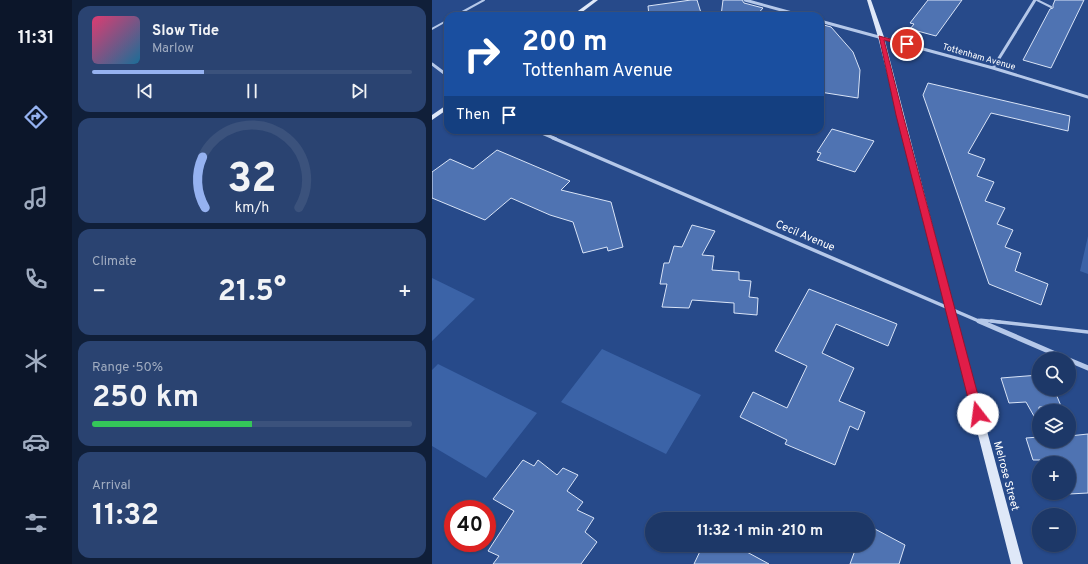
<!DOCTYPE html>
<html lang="en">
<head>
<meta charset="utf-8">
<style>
	body { margin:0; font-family:Overpass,sans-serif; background:#2a4371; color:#f1f3f6; height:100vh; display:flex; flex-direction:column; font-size:15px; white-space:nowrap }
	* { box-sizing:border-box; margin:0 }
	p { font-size:13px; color:#a0acc0 }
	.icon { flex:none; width:22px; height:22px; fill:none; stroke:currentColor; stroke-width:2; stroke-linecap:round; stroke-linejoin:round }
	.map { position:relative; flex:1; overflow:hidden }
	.side { display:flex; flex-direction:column; gap:6px; padding:6px; background:#101f39; width:360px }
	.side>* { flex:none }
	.guide { position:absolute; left:12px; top:12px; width:380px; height:122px; border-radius:12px; box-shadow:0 1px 3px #0004,0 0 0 1px #3b527c; background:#1a4fa0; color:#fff; overflow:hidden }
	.buttons { position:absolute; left:600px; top:352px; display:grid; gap:8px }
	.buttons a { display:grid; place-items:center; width:44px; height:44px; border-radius:50%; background:#1d3868; box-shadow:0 1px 3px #0004,0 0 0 1px #3b527c; font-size:20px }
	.speed { position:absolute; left:12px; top:500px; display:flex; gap:8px; font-size:20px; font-weight:700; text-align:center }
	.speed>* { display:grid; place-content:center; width:52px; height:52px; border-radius:50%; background:#1d3868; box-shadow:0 1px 3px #0004,0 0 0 1px #3b527c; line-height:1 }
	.speed .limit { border:6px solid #d22; background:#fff; color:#111 }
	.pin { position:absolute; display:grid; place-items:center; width:34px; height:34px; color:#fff; margin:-17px; border:2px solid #fff; border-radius:50%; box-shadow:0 1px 4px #0007 }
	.me { position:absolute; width:44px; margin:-22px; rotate:345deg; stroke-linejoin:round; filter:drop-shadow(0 0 3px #0008) }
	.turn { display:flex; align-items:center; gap:14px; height:84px; padding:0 12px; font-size:18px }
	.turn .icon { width:52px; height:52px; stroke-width:2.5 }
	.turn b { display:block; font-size:28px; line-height:34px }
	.then { display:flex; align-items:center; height:38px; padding:0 12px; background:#0003; gap:8px; font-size:15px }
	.big { font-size:30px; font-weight:700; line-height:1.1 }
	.side .card { flex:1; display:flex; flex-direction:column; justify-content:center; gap:6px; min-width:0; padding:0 14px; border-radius:12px; background:#2a4371 }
	.side .dial { align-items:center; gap:0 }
	.dial svg { height:104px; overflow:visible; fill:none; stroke:#3b527c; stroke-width:7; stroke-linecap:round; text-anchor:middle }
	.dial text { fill:#f1f3f6; stroke:none }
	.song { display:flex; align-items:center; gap:12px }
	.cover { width:48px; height:48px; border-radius:6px; background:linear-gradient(135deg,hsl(340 70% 55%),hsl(200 70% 35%)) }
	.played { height:4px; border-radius:2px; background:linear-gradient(90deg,#95b2f1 35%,#3b527c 35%) }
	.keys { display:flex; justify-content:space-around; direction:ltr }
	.heat { display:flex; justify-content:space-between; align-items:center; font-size:22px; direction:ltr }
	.charge { height:6px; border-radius:3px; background:linear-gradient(90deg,#34c759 50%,#3b527c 0) }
	.trip { position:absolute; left:213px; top:512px; width:230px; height:40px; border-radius:20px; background:#1d3868; box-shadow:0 1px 3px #0004,0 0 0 1px #3b527c; font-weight:700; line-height:40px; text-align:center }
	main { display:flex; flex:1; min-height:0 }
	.menu { display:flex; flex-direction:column; width:72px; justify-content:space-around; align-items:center; background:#0c162a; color:#a0acc0 }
	.menu .icon { width:28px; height:28px }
	.menu .active { color:#95b2f1 }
	.menu b { font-size:18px; color:#f1f3f6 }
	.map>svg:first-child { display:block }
	.green { fill:#3b63a7 }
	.building { fill:#4f73b2; stroke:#d9e4f7 }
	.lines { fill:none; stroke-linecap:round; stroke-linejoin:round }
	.lane-far2 { stroke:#b5c8e9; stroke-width:2 }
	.lane-far1 { stroke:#b5c8e9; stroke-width:3 }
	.lane { stroke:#b5c8e9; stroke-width:3.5 }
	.street-far2 { stroke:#b5c8e9; stroke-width:3 }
	.street-far1 { stroke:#b5c8e9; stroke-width:3.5 }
	.street { stroke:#b5c8e9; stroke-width:5 }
	.secondary { fill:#dfe8f8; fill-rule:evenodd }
	.route { fill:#e11d48; stroke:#92132f }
	.labels { text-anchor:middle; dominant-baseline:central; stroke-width:4; stroke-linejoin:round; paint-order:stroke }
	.far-street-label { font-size:9px; fill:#fff; stroke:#274a8a }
	.street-label { font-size:11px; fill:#fff; stroke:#274a8a }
</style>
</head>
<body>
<main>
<nav class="menu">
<b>11:31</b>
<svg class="icon active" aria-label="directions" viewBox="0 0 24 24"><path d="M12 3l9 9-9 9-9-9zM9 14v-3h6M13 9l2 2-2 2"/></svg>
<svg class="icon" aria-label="music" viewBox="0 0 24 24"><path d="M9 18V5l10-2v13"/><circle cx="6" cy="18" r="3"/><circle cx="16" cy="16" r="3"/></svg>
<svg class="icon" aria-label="phone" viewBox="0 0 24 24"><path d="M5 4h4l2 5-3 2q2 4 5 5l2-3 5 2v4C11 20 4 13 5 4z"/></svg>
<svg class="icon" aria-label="climate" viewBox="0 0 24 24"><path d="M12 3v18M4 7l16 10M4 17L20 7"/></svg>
<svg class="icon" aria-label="car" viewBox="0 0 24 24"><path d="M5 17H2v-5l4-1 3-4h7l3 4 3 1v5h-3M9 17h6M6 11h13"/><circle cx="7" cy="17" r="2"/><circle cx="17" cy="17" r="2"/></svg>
<svg class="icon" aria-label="filters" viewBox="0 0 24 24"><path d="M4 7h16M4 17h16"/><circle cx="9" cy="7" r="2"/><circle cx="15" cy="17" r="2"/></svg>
</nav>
<section class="side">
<div class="card">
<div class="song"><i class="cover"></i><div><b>Slow Tide</b><p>Marlow</p></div></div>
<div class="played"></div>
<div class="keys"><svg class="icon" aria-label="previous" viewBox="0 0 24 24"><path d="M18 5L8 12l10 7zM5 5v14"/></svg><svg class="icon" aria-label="pause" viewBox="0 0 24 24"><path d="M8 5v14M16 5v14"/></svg><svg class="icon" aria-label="next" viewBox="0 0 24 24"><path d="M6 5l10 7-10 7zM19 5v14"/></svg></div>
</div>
<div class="card dial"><svg viewBox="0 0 100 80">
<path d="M14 69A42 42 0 1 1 86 69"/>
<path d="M14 69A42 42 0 0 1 12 30" stroke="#95b2f1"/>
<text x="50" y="56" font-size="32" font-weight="700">32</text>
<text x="50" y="72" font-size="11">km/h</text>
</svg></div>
<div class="card"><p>Climate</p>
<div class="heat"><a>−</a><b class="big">21.5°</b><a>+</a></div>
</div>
<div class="card"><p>Range · 50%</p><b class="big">250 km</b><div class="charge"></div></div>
<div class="card"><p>Arrival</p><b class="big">11:32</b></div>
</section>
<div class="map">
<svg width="656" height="564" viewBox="0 0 656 564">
	<rect width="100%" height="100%" fill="#274a8a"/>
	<path class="green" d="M 656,236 L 656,274 L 648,271 Z
		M 0,278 L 43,299 L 0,341 Z
		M 170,349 L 269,395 L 234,454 L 129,402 Z
		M 6,364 L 105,413 L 54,478 L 0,446 L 0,370 Z"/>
	<path class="building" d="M 259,0 L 265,0 L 270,16 L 217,16 L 216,6 Z
		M 291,0 L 310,0 L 312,3 L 331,8 L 324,16 L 289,16 Z
		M 496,0 L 530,0 L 504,36 L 478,29 L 482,24 L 478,23 Z
		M 623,0 L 652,0 L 619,68 L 591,60 L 618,9 L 621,8 L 621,5 Z
		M 388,24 L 399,27 L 421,52 L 428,70 L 426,98 L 388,92 Z
		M 496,83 L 638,116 L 636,131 L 559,113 L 536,153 L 553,159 L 545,176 L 562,182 L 553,201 L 573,208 L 565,224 L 581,230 L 573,247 L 589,253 L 583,271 L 616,284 L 609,305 L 557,284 L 491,95 Z
		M 400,129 L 442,141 L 423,172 L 385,160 L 389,153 L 385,152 Z
		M 65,150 L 138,181 L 129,190 L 179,202 L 191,247 L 176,251 L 175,247 L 151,253 L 141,222 L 118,215 L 79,198 L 53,220 L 0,198 L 0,172 L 18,159 L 41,169 Z
		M 260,225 L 283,231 L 270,255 L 282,256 L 280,270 L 307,272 L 307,280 L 319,281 L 317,297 L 326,298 L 325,315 L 302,313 L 302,303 L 260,300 L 257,308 L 230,307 L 235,284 L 228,284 L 232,263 L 237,263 L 242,246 L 250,247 Z
		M 377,289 L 465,324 L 456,346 L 404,324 L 390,353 L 422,368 L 407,401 L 433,412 L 426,430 L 418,426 L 403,465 L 353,444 L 355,440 L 308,417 L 321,392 L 355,408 L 375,366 L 343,351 Z
		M 607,375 L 607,389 L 622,389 L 629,406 L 607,407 L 607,425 L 594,402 L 577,403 L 569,378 Z
		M 656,434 L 656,493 L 637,494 L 637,463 L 609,463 L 608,460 L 601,460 L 594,438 L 607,437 L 607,441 L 637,441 L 637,436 Z
		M 91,460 L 102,466 L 106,460 L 125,475 L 131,468 L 146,475 L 135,491 L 151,502 L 145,510 L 162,518 L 153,532 L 165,542 L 149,564 L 61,564 L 67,556 L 56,551 L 82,511 L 61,499 Z
		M 443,529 L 473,545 L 467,564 L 418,564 L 425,545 L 436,545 L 436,540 Z
		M 271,545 L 302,545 L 337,564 L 262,564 Z"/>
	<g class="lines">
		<path class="lane-far2" d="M 605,0 L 619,7
			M 23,16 L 52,0
			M 0,29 L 16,20"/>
		<path class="lane-far1" d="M 549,320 L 568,322"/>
		<path class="lane" d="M 559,321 L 656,332"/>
		<path class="street-far2" d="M 313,0 L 371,16
			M 388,21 L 561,68 L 656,97
			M 0,64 L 16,76
			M 561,68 L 603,0
			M 103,130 L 124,139"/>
		<path class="street-far1" d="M 121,138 L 549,322"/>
		<path class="street" d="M 547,321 L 635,359
			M 637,360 L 656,368"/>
		<path class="secondary" d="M 161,0 L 166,0 L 145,16 L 139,16 Z
			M 435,0 L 439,0 L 452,37 L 522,309 L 591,564 L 579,564 L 514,309 L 446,37 Z
			M 16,104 L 16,109 L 0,120 L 0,115 Z"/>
	</g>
	<path class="route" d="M 447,36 L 478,44 L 475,46 L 452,40 L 471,115 L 551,414 L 549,417 L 546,419 L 542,417 L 540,414 L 464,115 Z"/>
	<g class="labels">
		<g class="far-street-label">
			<text transform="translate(547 57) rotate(16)">Tottenham Avenue</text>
		</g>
		<g class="street-label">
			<text transform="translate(373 236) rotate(23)">Cecil Avenue</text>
			<text transform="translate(574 476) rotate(75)">Melrose Street</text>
		</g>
	</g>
</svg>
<div class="buttons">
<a><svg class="icon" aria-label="search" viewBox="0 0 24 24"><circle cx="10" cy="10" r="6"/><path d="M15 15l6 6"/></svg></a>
<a><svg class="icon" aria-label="layers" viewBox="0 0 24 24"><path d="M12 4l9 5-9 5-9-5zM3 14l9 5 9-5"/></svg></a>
<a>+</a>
<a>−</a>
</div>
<div class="speed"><div class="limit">40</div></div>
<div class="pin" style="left:475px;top:44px;background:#d93025"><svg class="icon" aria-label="arrive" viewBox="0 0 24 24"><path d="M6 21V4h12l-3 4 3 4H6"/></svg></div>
<svg class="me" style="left:546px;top:414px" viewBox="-20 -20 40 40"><circle r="19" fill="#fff"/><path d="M0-13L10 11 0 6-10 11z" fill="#e11d48"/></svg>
<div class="trip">11:32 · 1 min · 210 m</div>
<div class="guide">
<div class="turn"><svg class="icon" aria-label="right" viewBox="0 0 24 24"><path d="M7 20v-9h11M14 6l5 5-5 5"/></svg><div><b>200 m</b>Tottenham Avenue</div></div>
<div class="then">Then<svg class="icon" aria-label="arrive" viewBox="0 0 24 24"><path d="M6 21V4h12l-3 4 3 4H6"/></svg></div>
</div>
</div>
</main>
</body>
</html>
